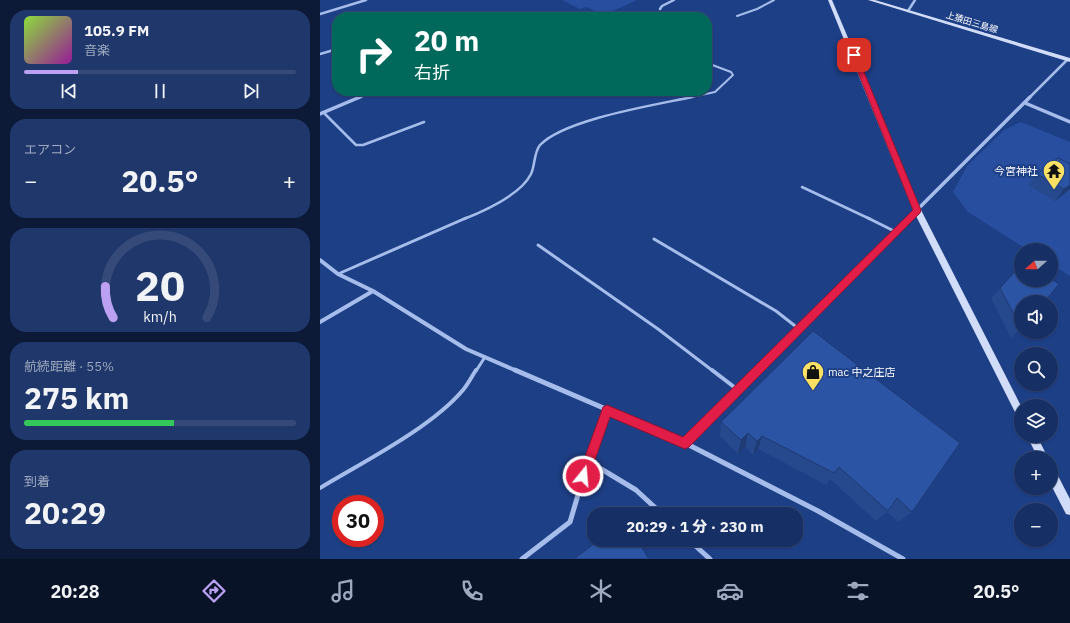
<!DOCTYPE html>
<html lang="ja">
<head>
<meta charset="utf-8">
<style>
	body { margin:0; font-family:"IBM Plex Sans","Noto Sans JP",sans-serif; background:#1f376a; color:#f1f3f6; height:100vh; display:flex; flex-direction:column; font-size:15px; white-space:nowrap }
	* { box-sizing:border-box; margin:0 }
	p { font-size:13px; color:#9ea9bf }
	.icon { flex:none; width:22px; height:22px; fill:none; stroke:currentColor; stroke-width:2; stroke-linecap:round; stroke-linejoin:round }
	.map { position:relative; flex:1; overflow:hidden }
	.details { display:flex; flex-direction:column; gap:10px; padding:10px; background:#0c1a37; width:320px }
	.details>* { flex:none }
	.banner { position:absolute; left:12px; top:12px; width:380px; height:84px; border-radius:16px; box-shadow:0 1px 3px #0004,0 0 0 1px #354a78; background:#00695c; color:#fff; overflow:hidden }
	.needle { width:26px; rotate:249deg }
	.controls { position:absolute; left:694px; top:243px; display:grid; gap:8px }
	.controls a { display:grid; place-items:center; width:44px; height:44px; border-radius:50%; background:#162f64; box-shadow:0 1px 3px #0004,0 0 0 1px #354a78; font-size:20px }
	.speed { position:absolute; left:12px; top:495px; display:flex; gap:8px; font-size:20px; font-weight:700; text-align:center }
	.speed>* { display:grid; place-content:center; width:52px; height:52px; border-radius:50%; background:#162f64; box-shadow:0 1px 3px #0004,0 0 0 1px #354a78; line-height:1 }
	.speed .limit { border:6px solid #d22; background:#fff; color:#111 }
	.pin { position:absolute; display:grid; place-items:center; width:34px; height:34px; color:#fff; margin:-17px; border-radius:8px; box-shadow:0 2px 6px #0006 }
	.me { position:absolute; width:44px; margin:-22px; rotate:17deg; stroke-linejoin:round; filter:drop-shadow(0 0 3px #0008) }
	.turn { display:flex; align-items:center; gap:14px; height:84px; padding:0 16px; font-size:18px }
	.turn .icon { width:52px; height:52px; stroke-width:2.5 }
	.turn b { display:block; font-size:28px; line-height:34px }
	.big { font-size:30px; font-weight:800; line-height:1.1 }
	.details .widget { flex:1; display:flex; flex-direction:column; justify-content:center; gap:6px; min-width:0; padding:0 14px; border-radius:16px; background:#1f376a }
	.details .dial { align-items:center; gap:0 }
	.dial svg { height:104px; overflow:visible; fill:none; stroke:#354a78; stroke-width:7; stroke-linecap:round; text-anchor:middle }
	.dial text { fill:#f1f3f6; stroke:none }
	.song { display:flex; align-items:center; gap:12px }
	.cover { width:48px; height:48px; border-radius:6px; background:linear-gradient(135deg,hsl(90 70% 55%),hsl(300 70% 35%)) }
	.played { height:4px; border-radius:2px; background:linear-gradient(90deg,#bca0f2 20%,#354a78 20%) }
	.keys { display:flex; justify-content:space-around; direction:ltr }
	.heat { display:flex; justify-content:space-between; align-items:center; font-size:22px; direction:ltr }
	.charge { height:6px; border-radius:3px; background:linear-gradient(90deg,#34c759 55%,#354a78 0) }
	.trip { position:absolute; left:267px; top:507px; width:216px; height:40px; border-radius:16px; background:#162f64; box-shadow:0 1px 3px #0004,0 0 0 1px #354a78; font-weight:800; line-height:40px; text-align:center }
	.menu { display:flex; height:64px; justify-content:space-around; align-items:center; background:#091328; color:#9ea9bf }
	.menu .icon { width:28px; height:28px }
	.menu .selected { color:#bca0f2 }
	.menu b { font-size:18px; color:#f1f3f6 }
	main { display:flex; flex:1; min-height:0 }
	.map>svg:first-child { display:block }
	.green { fill:#274e9f }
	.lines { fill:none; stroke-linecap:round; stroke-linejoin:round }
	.lane-far3 { stroke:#a6bdeb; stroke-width:2 }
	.lane-far2 { stroke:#a6bdeb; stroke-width:2.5 }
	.lane-far1 { stroke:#a6bdeb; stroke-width:3 }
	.lane { stroke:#a6bdeb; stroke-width:4 }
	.street-far3 { stroke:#a6bdeb; stroke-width:2.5 }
	.street-far2 { stroke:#a6bdeb; stroke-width:3.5 }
	.street-far1 { stroke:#a6bdeb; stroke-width:4 }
	.street { stroke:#a6bdeb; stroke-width:5 }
	.secondary { fill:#d1ddf8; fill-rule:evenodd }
	.wall { fill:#26488d }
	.shaded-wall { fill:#1f3b73 }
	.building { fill:#2c54a4; stroke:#1f3b73 }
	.route { fill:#e11d48; stroke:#92132f }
	.labels { text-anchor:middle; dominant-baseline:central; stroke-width:4; stroke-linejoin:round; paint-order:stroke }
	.far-street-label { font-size:9px; fill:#fff; stroke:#1d3f86 }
	.poi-label { font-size:11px; fill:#fff; stroke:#1d3f86; text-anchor:end }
</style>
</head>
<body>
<main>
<section class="details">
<div class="widget">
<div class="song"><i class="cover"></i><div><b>105.9 FM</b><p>音楽</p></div></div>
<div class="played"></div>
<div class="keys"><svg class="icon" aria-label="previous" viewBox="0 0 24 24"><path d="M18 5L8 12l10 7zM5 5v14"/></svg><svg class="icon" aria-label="pause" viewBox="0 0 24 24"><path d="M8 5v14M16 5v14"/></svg><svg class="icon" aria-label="next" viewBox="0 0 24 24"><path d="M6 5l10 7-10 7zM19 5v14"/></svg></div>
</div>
<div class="widget"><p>エアコン</p>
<div class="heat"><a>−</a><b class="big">20.5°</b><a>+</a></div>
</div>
<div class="widget dial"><svg viewBox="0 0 100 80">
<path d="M14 69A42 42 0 1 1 86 69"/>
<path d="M14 69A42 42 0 0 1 8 45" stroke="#bca0f2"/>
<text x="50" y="56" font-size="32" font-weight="700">20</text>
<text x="50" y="72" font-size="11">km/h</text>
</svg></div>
<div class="widget"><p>航続距離 · 55%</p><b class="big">275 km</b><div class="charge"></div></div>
<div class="widget"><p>到着</p><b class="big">20:29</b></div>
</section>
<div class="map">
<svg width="750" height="559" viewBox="0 0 750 559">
	<rect width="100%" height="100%" fill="#1d3f86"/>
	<path class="green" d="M 242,0 L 317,0 L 284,15 L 266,7 L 260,9 Z
		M 701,122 L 750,142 L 750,276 L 731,264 L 731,250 L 708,250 L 648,212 L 633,192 L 647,166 L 684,130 Z"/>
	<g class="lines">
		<path class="lane-far3" d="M 417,16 L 437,9 L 454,0
			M 367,98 L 395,92 L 413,75 L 411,72 L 387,63"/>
		<path class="lane-far2" d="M 3,112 L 36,145 L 43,145 L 104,122
			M 482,187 L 550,219
			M 144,219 C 164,211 201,194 211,174 C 215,166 214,152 220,145 C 245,119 335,105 372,97"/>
		<path class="lane-far1" d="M 548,218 L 576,232
			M 334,239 L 456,311 L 479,329
			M 218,245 L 338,329 L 393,371
			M 18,274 L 146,218
			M 156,371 L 165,357"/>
		<path class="lane" d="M 392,370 L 418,390
			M 0,488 C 43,462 111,428 143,390 C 148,384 152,376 156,370"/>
		<path class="street-far3" d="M 340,9 L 342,6 L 354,0
			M 588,11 L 595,0
			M 0,14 L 46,0
			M 0,54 L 17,49
			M 38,98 L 54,91
			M 709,98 L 747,60"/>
		<path class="street-far2" d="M 705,103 L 750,122
			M 0,114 L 40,97
			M 588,219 L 710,97"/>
		<path class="street-far1" d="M 0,260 L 18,274 L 53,291 L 146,349 L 197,371
			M 0,322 L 53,291
			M 437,371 L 589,218"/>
		<path class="street" d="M 195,370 L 365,443 L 498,511 L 583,559
			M 365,443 L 438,370
			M 268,461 L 316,490 L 342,514
			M 369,540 L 390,559
			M 202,559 L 250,522 L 268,461 L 287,410"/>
		<path class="secondary" d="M 508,0 L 512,0 L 601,210 L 701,406 L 701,420 L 698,418 L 593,210 Z
			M 548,0 L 555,0 L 750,58 L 750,62 Z
			M 707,436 L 717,436 L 728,458 L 718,458 Z
			M 731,469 L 735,470 L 750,499 L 750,515 L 746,514 L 731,485 Z"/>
	</g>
	<path class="wall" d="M 717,174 L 750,189 L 735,201 L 708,185 Z
		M 680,288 L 701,328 L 691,338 L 671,298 Z
		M 493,331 L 592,512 L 578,522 L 567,512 L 556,521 L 510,479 L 506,485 L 438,449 L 433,455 L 425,447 L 418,454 L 400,436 L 401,422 Z"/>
	<path class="shaded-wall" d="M 750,185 L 750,189 L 735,201 L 744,189 Z
		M 428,433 L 425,447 L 418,454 L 421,440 Z
		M 442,436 L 438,449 L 433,455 L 437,441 Z"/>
	<path class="building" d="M 738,158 L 750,164 L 750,185 L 744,189 L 717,174 Z
		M 701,265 L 701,280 L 731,280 L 731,279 L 739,284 L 724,302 L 701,302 L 701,328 L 680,288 Z
		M 493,331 L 640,443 L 592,512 L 577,498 L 568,511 L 519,467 L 514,473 L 442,436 L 437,441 L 428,433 L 421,440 L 401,422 Z
		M 279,540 L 317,540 L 329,559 L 254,559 Z"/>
	<path class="route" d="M 534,53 L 537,55 L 601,210 L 600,213 L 369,447 L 365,449 L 290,417 L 268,480 L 263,482 L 259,480 L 258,476 L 283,407 L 287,405 L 363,437 L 593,210 L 531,55 Z"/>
	<defs>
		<g id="temple-pin" transform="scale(1.15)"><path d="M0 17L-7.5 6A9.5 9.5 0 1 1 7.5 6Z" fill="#fae164" stroke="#1d3f86"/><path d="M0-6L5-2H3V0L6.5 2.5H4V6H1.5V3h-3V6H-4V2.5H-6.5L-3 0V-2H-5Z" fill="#111"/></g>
		<g id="shop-pin" transform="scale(1.15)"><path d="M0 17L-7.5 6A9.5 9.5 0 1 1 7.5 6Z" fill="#fae164" stroke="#1d3f86"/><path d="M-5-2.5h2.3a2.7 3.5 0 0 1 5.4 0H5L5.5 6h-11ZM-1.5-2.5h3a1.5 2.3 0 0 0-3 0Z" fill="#111"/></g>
	</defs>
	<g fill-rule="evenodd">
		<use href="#temple-pin" x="734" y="171"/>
		<use href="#shop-pin" x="493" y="372"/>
	</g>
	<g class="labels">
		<g class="far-street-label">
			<text transform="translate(652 22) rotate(17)">上猿田三島線</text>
		</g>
		<g class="poi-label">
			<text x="718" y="171">今宮神社</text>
			<text x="508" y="372" text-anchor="start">mac 中之庄店</text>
		</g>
	</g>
</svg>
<div class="controls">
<a><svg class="needle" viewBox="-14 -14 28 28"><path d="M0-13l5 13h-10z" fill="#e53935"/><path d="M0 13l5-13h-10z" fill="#9ea9bf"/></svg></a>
<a><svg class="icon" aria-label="sound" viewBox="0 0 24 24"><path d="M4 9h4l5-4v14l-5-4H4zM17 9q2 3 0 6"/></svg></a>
<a><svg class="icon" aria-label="search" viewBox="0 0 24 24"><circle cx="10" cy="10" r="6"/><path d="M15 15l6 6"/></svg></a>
<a><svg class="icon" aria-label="layers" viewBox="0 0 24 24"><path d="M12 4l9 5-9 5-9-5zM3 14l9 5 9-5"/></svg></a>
<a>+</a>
<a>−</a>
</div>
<div class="speed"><div class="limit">30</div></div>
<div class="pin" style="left:534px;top:55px;background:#d93025"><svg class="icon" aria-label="arrive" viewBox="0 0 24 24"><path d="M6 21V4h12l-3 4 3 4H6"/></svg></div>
<svg class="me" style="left:263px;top:476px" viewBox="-20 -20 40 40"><circle r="17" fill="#e11d48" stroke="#fff" stroke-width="3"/><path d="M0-11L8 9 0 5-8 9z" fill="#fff"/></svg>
<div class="trip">20:29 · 1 分 · 230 m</div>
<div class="banner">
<div class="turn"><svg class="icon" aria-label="right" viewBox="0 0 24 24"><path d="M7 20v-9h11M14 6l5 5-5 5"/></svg><div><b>20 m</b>右折</div></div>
</div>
</div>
</main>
<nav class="menu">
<b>20:28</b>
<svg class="icon selected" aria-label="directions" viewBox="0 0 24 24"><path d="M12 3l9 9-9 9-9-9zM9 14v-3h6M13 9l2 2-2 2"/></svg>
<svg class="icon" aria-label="music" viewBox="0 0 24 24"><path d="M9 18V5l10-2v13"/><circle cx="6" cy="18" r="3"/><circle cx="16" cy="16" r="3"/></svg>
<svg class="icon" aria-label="phone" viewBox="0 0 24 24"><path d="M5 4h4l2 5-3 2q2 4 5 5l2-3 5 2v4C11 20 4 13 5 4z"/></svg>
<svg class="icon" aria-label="climate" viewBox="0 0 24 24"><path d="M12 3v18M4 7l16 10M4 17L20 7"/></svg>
<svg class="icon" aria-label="car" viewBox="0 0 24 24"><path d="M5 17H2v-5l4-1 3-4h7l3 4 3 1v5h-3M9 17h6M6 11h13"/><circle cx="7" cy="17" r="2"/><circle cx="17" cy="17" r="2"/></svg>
<svg class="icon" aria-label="filters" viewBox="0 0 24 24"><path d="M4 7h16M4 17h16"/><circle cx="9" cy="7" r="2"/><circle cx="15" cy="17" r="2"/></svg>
<b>20.5°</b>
</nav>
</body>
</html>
